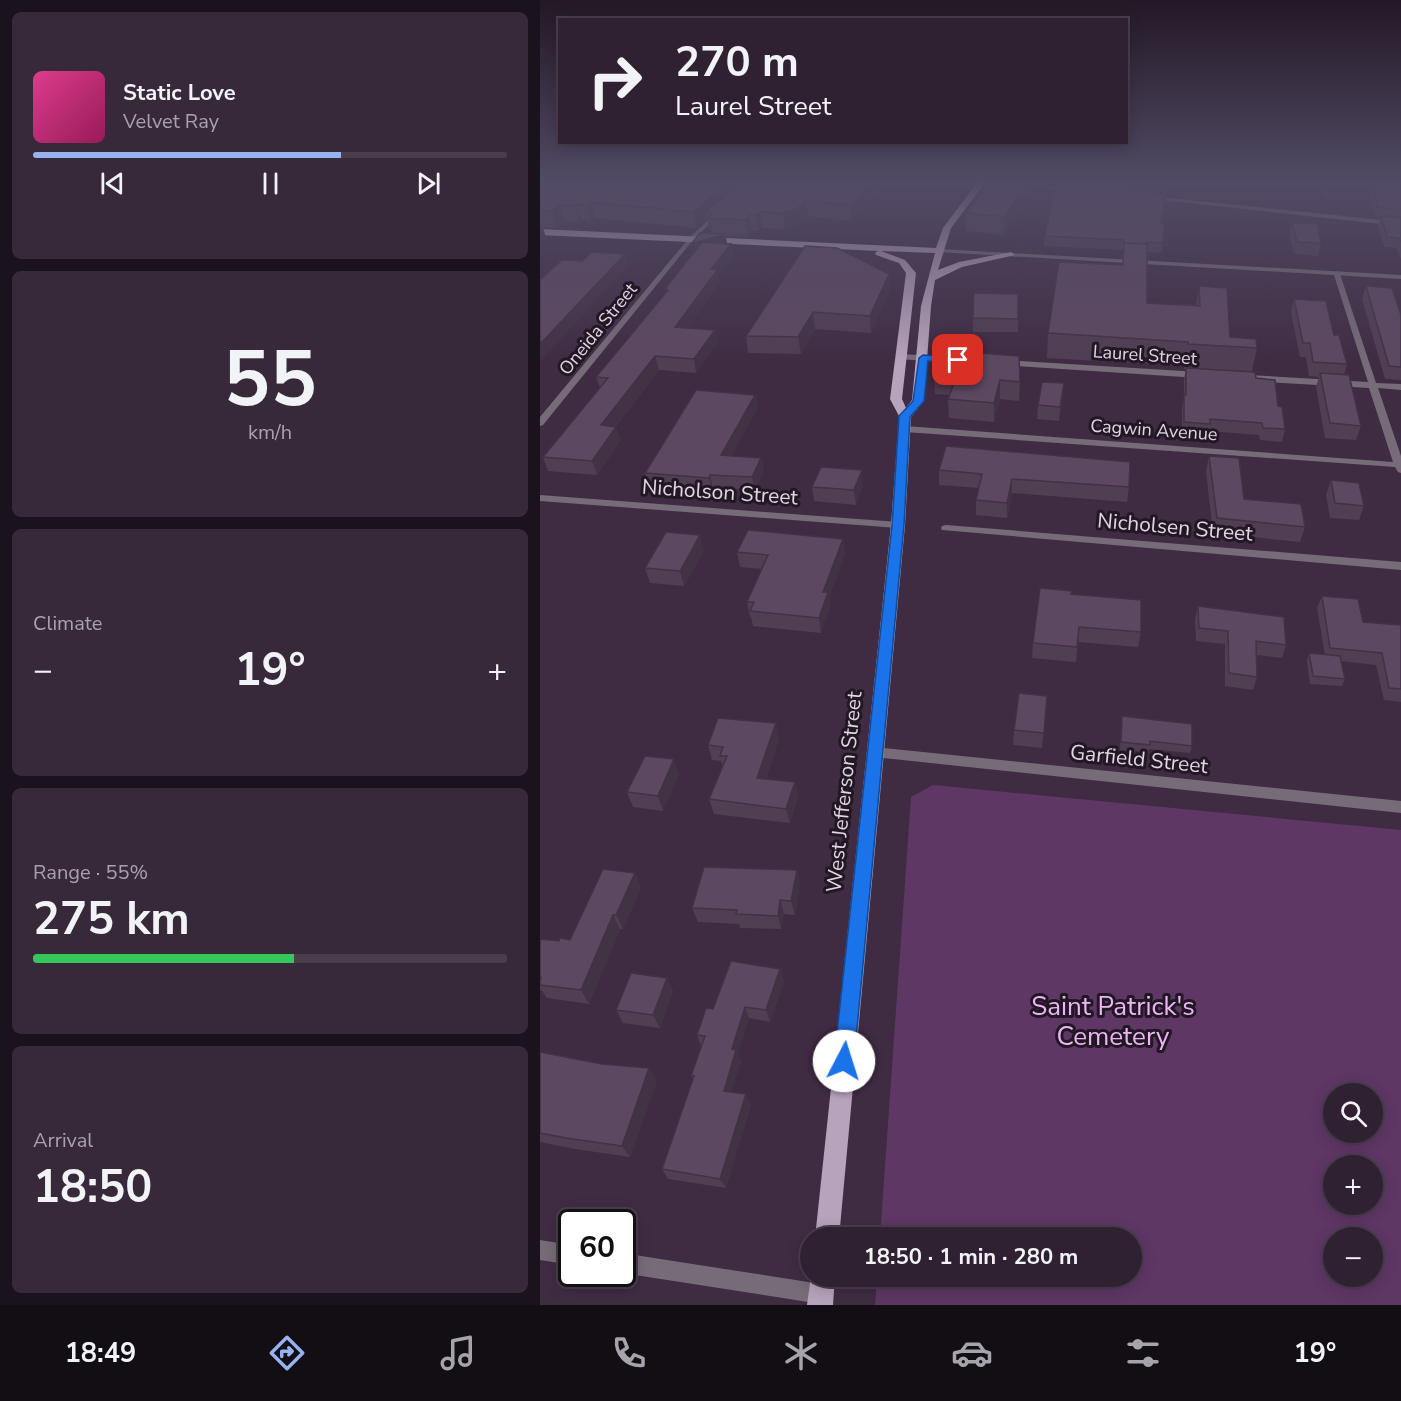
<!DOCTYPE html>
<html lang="en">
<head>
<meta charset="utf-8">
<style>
	body { margin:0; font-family:"Nunito Sans",sans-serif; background:#37293a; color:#f1f3f6; height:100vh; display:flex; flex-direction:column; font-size:22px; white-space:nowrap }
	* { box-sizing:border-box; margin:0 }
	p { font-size:20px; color:#a7a3ac }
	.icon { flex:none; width:33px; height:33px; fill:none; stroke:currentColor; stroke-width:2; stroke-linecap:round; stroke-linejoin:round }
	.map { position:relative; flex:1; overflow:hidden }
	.details { display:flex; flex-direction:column; gap:12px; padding:12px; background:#1a121c; width:540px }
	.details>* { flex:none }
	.hud { position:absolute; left:18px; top:18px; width:570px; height:126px; border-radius:0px; box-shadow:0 3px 15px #0003,0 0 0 2px #4a3e4d; background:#2f2132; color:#f1f3f6; overflow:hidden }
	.tools { position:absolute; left:783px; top:1083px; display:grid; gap:12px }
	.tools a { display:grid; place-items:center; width:60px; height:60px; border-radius:50%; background:#2f2132; box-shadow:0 3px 15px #0003,0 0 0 2px #4a3e4d; font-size:30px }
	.speed { position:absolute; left:18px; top:1209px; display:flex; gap:12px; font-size:30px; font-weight:700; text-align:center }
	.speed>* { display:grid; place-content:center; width:78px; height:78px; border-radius:50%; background:#2f2132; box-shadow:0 3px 15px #0003,0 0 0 2px #4a3e4d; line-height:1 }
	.speed .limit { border:3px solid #111; border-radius:9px; background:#fff; color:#111 }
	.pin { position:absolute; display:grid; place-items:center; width:51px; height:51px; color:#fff; margin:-26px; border-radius:12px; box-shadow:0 3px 9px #0006 }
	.me { position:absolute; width:66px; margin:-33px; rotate:5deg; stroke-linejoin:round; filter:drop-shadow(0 0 4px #0008) }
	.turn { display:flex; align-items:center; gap:21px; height:126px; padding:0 18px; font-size:27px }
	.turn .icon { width:78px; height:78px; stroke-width:2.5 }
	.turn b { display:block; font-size:42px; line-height:51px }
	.big { font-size:45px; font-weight:700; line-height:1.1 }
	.details .card { flex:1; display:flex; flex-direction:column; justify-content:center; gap:9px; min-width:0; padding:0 21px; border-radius:9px; background:#37293a }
	.details .dial { align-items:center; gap:0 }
	.dial b { font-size:78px; line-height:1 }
	.song { display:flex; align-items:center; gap:18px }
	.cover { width:72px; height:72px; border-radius:9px; background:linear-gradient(135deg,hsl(330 70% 55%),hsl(330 70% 35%)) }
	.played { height:6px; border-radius:3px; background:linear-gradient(90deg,#95b2f1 65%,#4a3e4d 65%) }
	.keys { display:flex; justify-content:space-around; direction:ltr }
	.heat { display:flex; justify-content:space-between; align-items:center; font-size:33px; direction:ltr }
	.charge { height:9px; border-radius:4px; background:linear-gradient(90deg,#34c759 55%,#4a3e4d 0) }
	.trip { position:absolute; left:260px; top:1227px; width:342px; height:60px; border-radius:30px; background:#2f2132; box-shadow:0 3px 15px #0003,0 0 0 2px #4a3e4d; font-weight:700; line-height:60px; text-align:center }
	.dock { display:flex; height:96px; justify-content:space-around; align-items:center; background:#130d14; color:#a7a3ac }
	.dock .icon { width:42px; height:42px }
	.dock .on { color:#95b2f1 }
	.dock b { font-size:27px; color:#f1f3f6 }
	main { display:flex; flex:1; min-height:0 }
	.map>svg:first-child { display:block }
	.green { fill:#5e3765; fill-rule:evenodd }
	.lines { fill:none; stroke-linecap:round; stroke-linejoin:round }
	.minor { fill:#766c78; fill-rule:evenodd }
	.tertiary { fill:#766c78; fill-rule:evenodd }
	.primary { fill:#b7a3bb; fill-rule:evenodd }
	.wall { fill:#503e53 }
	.shaded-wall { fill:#413244 }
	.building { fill:#5d4861; stroke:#413244; stroke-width:1.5 }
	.route { fill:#1a73e8; stroke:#114b97; stroke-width:1.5 }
	.labels { text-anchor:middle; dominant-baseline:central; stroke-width:6; stroke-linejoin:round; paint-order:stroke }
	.far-street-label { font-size:18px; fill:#e1d5e3; stroke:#211823 }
	.street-label { font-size:21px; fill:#e1d5e3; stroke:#211823 }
	.near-park-label { font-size:26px; fill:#eeb3f9; stroke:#211823 }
</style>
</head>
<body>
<main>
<section class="details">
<div class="card">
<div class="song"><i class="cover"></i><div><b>Static Love</b><p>Velvet Ray</p></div></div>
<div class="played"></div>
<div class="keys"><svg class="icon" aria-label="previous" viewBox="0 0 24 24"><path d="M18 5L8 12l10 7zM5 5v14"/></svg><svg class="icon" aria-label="pause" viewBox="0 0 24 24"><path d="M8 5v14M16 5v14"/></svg><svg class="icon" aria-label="next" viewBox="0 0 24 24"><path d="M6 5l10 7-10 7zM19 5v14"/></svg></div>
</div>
<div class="card dial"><b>55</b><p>km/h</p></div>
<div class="card"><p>Climate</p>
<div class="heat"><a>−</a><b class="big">19°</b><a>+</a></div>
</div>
<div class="card"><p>Range · 55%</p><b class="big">275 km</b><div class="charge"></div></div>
<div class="card"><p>Arrival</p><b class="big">18:50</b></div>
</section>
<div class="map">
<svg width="861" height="1305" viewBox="0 0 861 1305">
	<rect width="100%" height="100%" fill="#3f2c43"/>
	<path class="green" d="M 393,785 L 861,830 L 861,1305 L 335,1305 L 337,1277 L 591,1276 L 591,1238 L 340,1237 L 371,797 ZM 794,1094 L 832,1094 L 832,1132 L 794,1132 ZM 794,1166 L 832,1166 L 832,1204 L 794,1204 ZM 794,1238 L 832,1238 L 832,1276 L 794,1276 Z"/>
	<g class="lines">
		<path class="minor" d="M 178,211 L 183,212 L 153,240 L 3,425 L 0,426 L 0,417 L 149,238 Z
			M 793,272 L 800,274 L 836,383 L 861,384 L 861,390 L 838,388 L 861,456 L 861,473 L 858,472 L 855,467 L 365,432 L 360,429 L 365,426 L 853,462 L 829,388 L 709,381 L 705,378 L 709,375 L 828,382 Z
			M 361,354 L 417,357 L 421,360 L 417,363 L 358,359 L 357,357 Z
			M 464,360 L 659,372 L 663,375 L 659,378 L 461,365 L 460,363 Z
			M 0,495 L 358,522 L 363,525 L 358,528 L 0,501 Z
			M 406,525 L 861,562 L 861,570 L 402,530 L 401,528 L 402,526 Z
			M 334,747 L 861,801 L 861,813 L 334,757 L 329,756 L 327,752 L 329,748 Z
			M 0,1240 L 32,1245 L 32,1265 L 0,1260 Z
			M 82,1253 L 281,1284 L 288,1287 L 291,1294 L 288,1301 L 281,1304 L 82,1273 Z"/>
		<path class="tertiary" d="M 438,180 L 460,180 L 532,189 L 529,191 Z
			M 612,196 L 861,222 L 861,226 L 610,199 L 609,198 Z
			M 400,249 L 861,275 L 861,279 L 398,252 L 398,250 Z"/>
		<path class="primary" d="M 439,180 L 447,180 L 411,228 L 398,270 L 419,262 L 471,252 L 475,255 L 422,267 L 395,280 L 391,306 L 384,401 L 371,417 L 365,525 L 299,1238 L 275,1238 L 351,525 L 359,416 L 350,399 L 366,273 L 359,263 L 336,255 L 335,253 L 338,251 L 0,235 L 0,229 L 396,248 L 403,228 ZM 341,251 L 395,253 L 381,306 L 372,400 L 366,408 L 362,399 L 376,273 L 365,260 Z
			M 271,1276 L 295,1276 L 293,1305 L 267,1305 Z"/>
	</g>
	<path class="wall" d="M 0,180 L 351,180 L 351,181 L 311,221 L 268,216 L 259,225 L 245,229 L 222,228 L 218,231 L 212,231 L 208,237 L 186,236 L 187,243 L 191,244 L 194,255 L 179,275 L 180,282 L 147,328 L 175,330 L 178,343 L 156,373 L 119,370 L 75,427 L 81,440 L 57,475 L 8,471 L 3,457 L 60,388 L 56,377 L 126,292 L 125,289 L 153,253 L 151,244 L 171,233 L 170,229 L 169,229 L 167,218 L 156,228 L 55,218 L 51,221 L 42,220 L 39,222 L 25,221 L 17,228 L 3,227 L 6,238 L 0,242 L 0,191 L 2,190 Z
		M 450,180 L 500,180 L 499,182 L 495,181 L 495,188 L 463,235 L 426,231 L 426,213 Z
		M 517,180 L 629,180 L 622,223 L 623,243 L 622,253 L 607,252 L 607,303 L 656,305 L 659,286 L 690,337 L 717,348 L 712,371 L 716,378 L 738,406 L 745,429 L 742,442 L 720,440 L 719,435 L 669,431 L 668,436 L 642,434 L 642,407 L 644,396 L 644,379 L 646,369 L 644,369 L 644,366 L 507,358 L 508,333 L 582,265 L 583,257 L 583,250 L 504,246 L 505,236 Z
		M 780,180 L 791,180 L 790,189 L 787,201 L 786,201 Z
		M 825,180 L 861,180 L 861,259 L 856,248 L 844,247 L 838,226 L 840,218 L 836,217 Z
		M 752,223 L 781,243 L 778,256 L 754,254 L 749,235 Z
		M 349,274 L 350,290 L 331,333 L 275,329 L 261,354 L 208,353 L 206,336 Z
		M 826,286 L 861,315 L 861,380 L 845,379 L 822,299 Z
		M 754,299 L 794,335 L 807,364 L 804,375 L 821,426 L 816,440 L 785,438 L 776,387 L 779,377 L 769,376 L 766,357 L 760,357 L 751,312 Z
		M 433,318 L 478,319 L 478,332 L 433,332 Z
		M 394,375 L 480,382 L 479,401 L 460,399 L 454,422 L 409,418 L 408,399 L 409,395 L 395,394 Z
		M 524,383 L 523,397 L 519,421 L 497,419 L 498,405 Z
		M 215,395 L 218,407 L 191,456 L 221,458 L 224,471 L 214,490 L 173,488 L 172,491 L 109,486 L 105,473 Z
		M 669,456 L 704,499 L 765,527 L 760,542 L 673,533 L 666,471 Z
		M 399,470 L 589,487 L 587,502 L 472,493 L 467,518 L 436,515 L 436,500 L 439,488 L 399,485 Z
		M 791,480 L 824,506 L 819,520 L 790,518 L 786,495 Z
		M 323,485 L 316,505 L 274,501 L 272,487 Z
		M 303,539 L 305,554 L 289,597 L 290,607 L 281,633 L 213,626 L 211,617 L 210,617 L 207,602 L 222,569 L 200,567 L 197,552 Z
		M 164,550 L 144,586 L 110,583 L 105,568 Z
		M 531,594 L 601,632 L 598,647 L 538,642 L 536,662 L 492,658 L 493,643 Z
		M 782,596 L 823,622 L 861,625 L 861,702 L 844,700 L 836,665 L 801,661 L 805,679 L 802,686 L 770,684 L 767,661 L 769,653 L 785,655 L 777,608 Z
		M 658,606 L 746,645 L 742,658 L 716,655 L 717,677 L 713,690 L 685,686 L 685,644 L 656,641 L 655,619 Z
		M 507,696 L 502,748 L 473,745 L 474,730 Z
		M 582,716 L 652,746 L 650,753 L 609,749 L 608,752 L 580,750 L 581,724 Z
		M 236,723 L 239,738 L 226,779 L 255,782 L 258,797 L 250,823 L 174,814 L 169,799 L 183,766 L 181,761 L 172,760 L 168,745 Z
		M 139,774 L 123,811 L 93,807 L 87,792 Z
		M 257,870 L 260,884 L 255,915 L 244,914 L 241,929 L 200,928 L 199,924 L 158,922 L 152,908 Z
		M 101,887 L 83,929 L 80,929 L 49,1004 L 7,998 L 2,991 L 0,990 L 0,939 L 19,941 L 30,940 Z
		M 127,978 L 133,991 L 120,1028 L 83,1023 L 76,1010 Z
		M 244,981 L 230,1022 L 209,1018 L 198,1054 L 201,1061 L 191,1092 L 211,1105 L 186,1188 L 128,1179 L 122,1169 L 153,1079 L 151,1076 L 161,1046 L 157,1035 L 173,1009 Z
		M 0,1052 L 117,1081 L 90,1157 L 35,1149 L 0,1142 Z"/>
	<path class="shaded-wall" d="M 195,180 L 210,180 L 197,192 Z
		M 335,180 L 351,180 L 351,181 L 311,221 L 310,205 Z
		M 489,180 L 495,180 L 495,188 L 463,235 L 464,217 Z
		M 186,183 L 189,199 L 166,212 L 167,218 L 156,228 L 153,212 Z
		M 789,189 L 790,189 L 787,201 L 786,201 Z
		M 266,200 L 268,216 L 259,225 L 245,229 L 242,213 Z
		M 51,202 L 55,218 L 51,221 L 46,205 Z
		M 20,204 L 25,221 L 17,228 L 12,211 Z
		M 37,204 L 42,220 L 39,222 L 34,206 Z
		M 220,212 L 222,228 L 218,231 L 216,215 Z
		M 210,215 L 212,231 L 208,237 L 205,220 Z
		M 0,221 L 6,238 L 0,242 Z
		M 185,234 L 187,246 L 154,256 L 151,244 Z
		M 191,244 L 194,255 L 179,275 L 180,282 L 138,340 L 135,327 L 171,269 Z
		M 85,254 L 88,266 L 0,362 L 0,344 Z
		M 349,274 L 350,290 L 331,333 L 330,316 Z
		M 273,312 L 275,329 L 261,354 L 258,337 Z
		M 175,330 L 178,343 L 156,373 L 154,359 Z
		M 115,356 L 119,370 L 65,439 L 61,425 Z
		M 460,380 L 460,399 L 454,422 L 454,403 Z
		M 524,383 L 523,397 L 519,421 L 520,407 Z
		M 215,395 L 218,407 L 184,468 L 181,455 Z
		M 76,427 L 81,440 L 57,475 L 52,461 Z
		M 221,458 L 224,471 L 214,490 L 212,477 Z
		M 322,470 L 323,485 L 316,505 L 314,490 Z
		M 170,475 L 173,488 L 172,491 L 169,478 Z
		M 472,479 L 472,493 L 467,518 L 467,503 Z
		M 160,535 L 164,550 L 144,586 L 140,571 Z
		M 303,539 L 305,554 L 289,597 L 290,607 L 281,633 L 279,618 L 283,592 Z
		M 236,723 L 239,738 L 221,793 L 217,778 Z
		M 134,759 L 139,774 L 123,811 L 118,796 Z
		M 255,782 L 258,797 L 250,823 L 246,809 Z
		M 257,870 L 260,884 L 255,915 L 251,901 Z
		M 95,873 L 101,887 L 83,929 L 76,915 Z
		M 240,900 L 244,914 L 241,929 L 238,916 Z
		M 73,915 L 80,929 L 49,1004 L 41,990 Z
		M 240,969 L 244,981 L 230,1022 L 226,1010 Z
		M 127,978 L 133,991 L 120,1028 L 113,1015 Z
		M 205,1007 L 209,1018 L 198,1054 L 201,1061 L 189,1101 L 184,1091 L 192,1049 Z
		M 109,1068 L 117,1081 L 90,1157 L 82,1146 Z
		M 206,1094 L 211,1105 L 186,1188 L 180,1179 Z"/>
	<path class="building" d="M 0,180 L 164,180 L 186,183 L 153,212 L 51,202 L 46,205 L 37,204 L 34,206 L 20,204 L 12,211 L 0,211 L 0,191 L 15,182 Z
		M 204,180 L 335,180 L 310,205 L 266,200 L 257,209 L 242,213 L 220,212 L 216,215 L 210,215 L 205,220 L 168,218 L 173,213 L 166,212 Z
		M 450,180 L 489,180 L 464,217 L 426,213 Z
		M 786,180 L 791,180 L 790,189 L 789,189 Z
		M 831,180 L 861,180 L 861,210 L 838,207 Z
		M 515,182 L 626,194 L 621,223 L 624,223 L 623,243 L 606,242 L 606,244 L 584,243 L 584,247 L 584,240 L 505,236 Z
		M 841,216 L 861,218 L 861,243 L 859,238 L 847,237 Z
		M 752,223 L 777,224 L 781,243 L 757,242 Z
		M 160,233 L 185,234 L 151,244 Z
		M 162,242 L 191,244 L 171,269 L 178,269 L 135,327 L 175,330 L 154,359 L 115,356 L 61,425 L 76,427 L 52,461 L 3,457 L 68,378 L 56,377 L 128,290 L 125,289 Z
		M 584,243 L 607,244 L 607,303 L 660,306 L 659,286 L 687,288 L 690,337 L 716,339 L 717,348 L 648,344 L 648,342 L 508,333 L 519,262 L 583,265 Z
		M 265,246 L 297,248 L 349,274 L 330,316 L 273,312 L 258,337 L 206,336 Z
		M 52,252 L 85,254 L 0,344 L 0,280 L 22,260 L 42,261 Z
		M 826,286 L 852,288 L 861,315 L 861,367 L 849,366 Z
		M 434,293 L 478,294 L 478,319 L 433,318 Z
		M 754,299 L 786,301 L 794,335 L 799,335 L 807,364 L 773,362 L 770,343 L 763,343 Z
		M 403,350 L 479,356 L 480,382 L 460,380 L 454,403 L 408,399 L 416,377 L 394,375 Z
		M 646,368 L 715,372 L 716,378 L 735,380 L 738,406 L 742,407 L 745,429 L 723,428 L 722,423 L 670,419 L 670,424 L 644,422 L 644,395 L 646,395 Z
		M 780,373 L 809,375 L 821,426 L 790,423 Z
		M 502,382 L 524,383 L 520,407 L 498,405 Z
		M 156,390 L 215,395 L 181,455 L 221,458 L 212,477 L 170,475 L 169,478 L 105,473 Z
		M 406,446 L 590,462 L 589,487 L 472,479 L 467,503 L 436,500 L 442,474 L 399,470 Z
		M 669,456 L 699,458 L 704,499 L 761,504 L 765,527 L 677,518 Z
		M 281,467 L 322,470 L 314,490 L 272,487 Z
		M 791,480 L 819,483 L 824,506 L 795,503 Z
		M 208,530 L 303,539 L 283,592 L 288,592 L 279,618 L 210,611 L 214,602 L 207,602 L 228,555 L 197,552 Z
		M 126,532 L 160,535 L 140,571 L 105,568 Z
		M 500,588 L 532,591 L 531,594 L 601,600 L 601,632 L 539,627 L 537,647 L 493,643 Z
		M 782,596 L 818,599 L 823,622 L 861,625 L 861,689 L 849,688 L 842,653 L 790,648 Z
		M 658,606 L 744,617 L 746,645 L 716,641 L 717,677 L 689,673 L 688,631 L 659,628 Z
		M 769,653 L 800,656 L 805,679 L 773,676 Z
		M 479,693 L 507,696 L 504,733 L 474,730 Z
		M 582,716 L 652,724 L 652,746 L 610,741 L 610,745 L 581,742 Z
		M 178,718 L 236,723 L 217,778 L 255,782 L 246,809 L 169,799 L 187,756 L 180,756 L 183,747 L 168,745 Z
		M 105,756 L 134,759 L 118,796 L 87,792 Z
		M 164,867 L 257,870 L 251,901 L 240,900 L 238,916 L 196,914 L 197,910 L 152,908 Z
		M 63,869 L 95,873 L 76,915 L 73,915 L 41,990 L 0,985 L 0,981 L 1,978 L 0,978 L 0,939 L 19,941 L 20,938 L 30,940 Z
		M 191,961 L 240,969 L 226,1010 L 205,1007 L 192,1049 L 196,1050 L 184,1091 L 206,1094 L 180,1179 L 122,1169 L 154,1076 L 151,1076 L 165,1036 L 157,1035 L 166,1008 L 173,1009 Z
		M 91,973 L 127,978 L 113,1015 L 76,1010 Z
		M 0,1052 L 62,1064 L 109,1068 L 82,1146 L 26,1138 L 0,1133 Z"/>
	<linearGradient id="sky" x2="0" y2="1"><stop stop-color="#231825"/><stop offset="0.5" stop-color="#524b66"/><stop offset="1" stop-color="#524b66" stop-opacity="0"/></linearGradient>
	<rect width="861" height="363" fill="url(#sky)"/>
	<path class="route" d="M 383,355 L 418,357 L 423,360 L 418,363 L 388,361 L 384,401 L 370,417 L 364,525 L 314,1061 L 311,1068 L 304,1071 L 297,1068 L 294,1061 L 352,525 L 359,416 L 373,401 L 379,358 Z"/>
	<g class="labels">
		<g class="far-street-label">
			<text transform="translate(58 329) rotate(-51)">Oneida Street</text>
			<text transform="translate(605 355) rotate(4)">Laurel Street</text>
			<text transform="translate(614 430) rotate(4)">Cagwin Avenue</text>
		</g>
		<g class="street-label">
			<text transform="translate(180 492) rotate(4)">Nicholson Street</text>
			<text transform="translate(635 527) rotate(5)">Nicholsen Street</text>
			<text transform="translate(599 759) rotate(6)">Garfield Street</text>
			<text transform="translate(304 792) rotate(-84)">West Jefferson Street</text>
		</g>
		<g class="near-park-label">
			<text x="573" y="1006">Saint Patrick's<tspan x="573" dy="30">Cemetery</tspan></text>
		</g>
	</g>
</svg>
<div class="tools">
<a><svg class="icon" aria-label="search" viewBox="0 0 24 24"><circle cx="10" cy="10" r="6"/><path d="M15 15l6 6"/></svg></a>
<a>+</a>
<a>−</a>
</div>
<div class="speed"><div class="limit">60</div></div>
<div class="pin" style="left:418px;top:360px;background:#d93025"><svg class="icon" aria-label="arrive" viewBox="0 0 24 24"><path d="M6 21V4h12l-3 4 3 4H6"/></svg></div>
<svg class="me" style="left:304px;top:1061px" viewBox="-20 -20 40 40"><circle r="19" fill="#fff"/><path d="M0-13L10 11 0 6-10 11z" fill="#1a73e8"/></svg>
<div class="trip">18:50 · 1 min · 280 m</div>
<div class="hud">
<div class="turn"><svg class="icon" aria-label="right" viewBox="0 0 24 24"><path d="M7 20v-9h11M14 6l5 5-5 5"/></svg><div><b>270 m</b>Laurel Street</div></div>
</div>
</div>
</main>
<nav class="dock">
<b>18:49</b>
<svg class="icon on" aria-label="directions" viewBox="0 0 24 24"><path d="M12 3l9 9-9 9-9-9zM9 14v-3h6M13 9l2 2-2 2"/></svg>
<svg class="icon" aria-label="music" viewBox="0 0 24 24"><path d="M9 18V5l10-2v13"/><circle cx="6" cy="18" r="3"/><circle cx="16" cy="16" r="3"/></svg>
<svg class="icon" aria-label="phone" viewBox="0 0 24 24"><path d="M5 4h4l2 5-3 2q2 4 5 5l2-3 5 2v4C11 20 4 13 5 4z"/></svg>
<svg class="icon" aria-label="climate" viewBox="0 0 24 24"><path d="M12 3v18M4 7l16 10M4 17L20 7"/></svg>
<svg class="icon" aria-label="car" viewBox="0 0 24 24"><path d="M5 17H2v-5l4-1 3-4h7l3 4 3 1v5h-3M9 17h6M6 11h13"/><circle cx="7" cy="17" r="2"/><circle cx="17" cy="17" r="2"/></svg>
<svg class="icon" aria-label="filters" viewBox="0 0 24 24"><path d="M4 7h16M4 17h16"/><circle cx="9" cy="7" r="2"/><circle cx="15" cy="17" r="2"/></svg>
<b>19°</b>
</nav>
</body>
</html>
